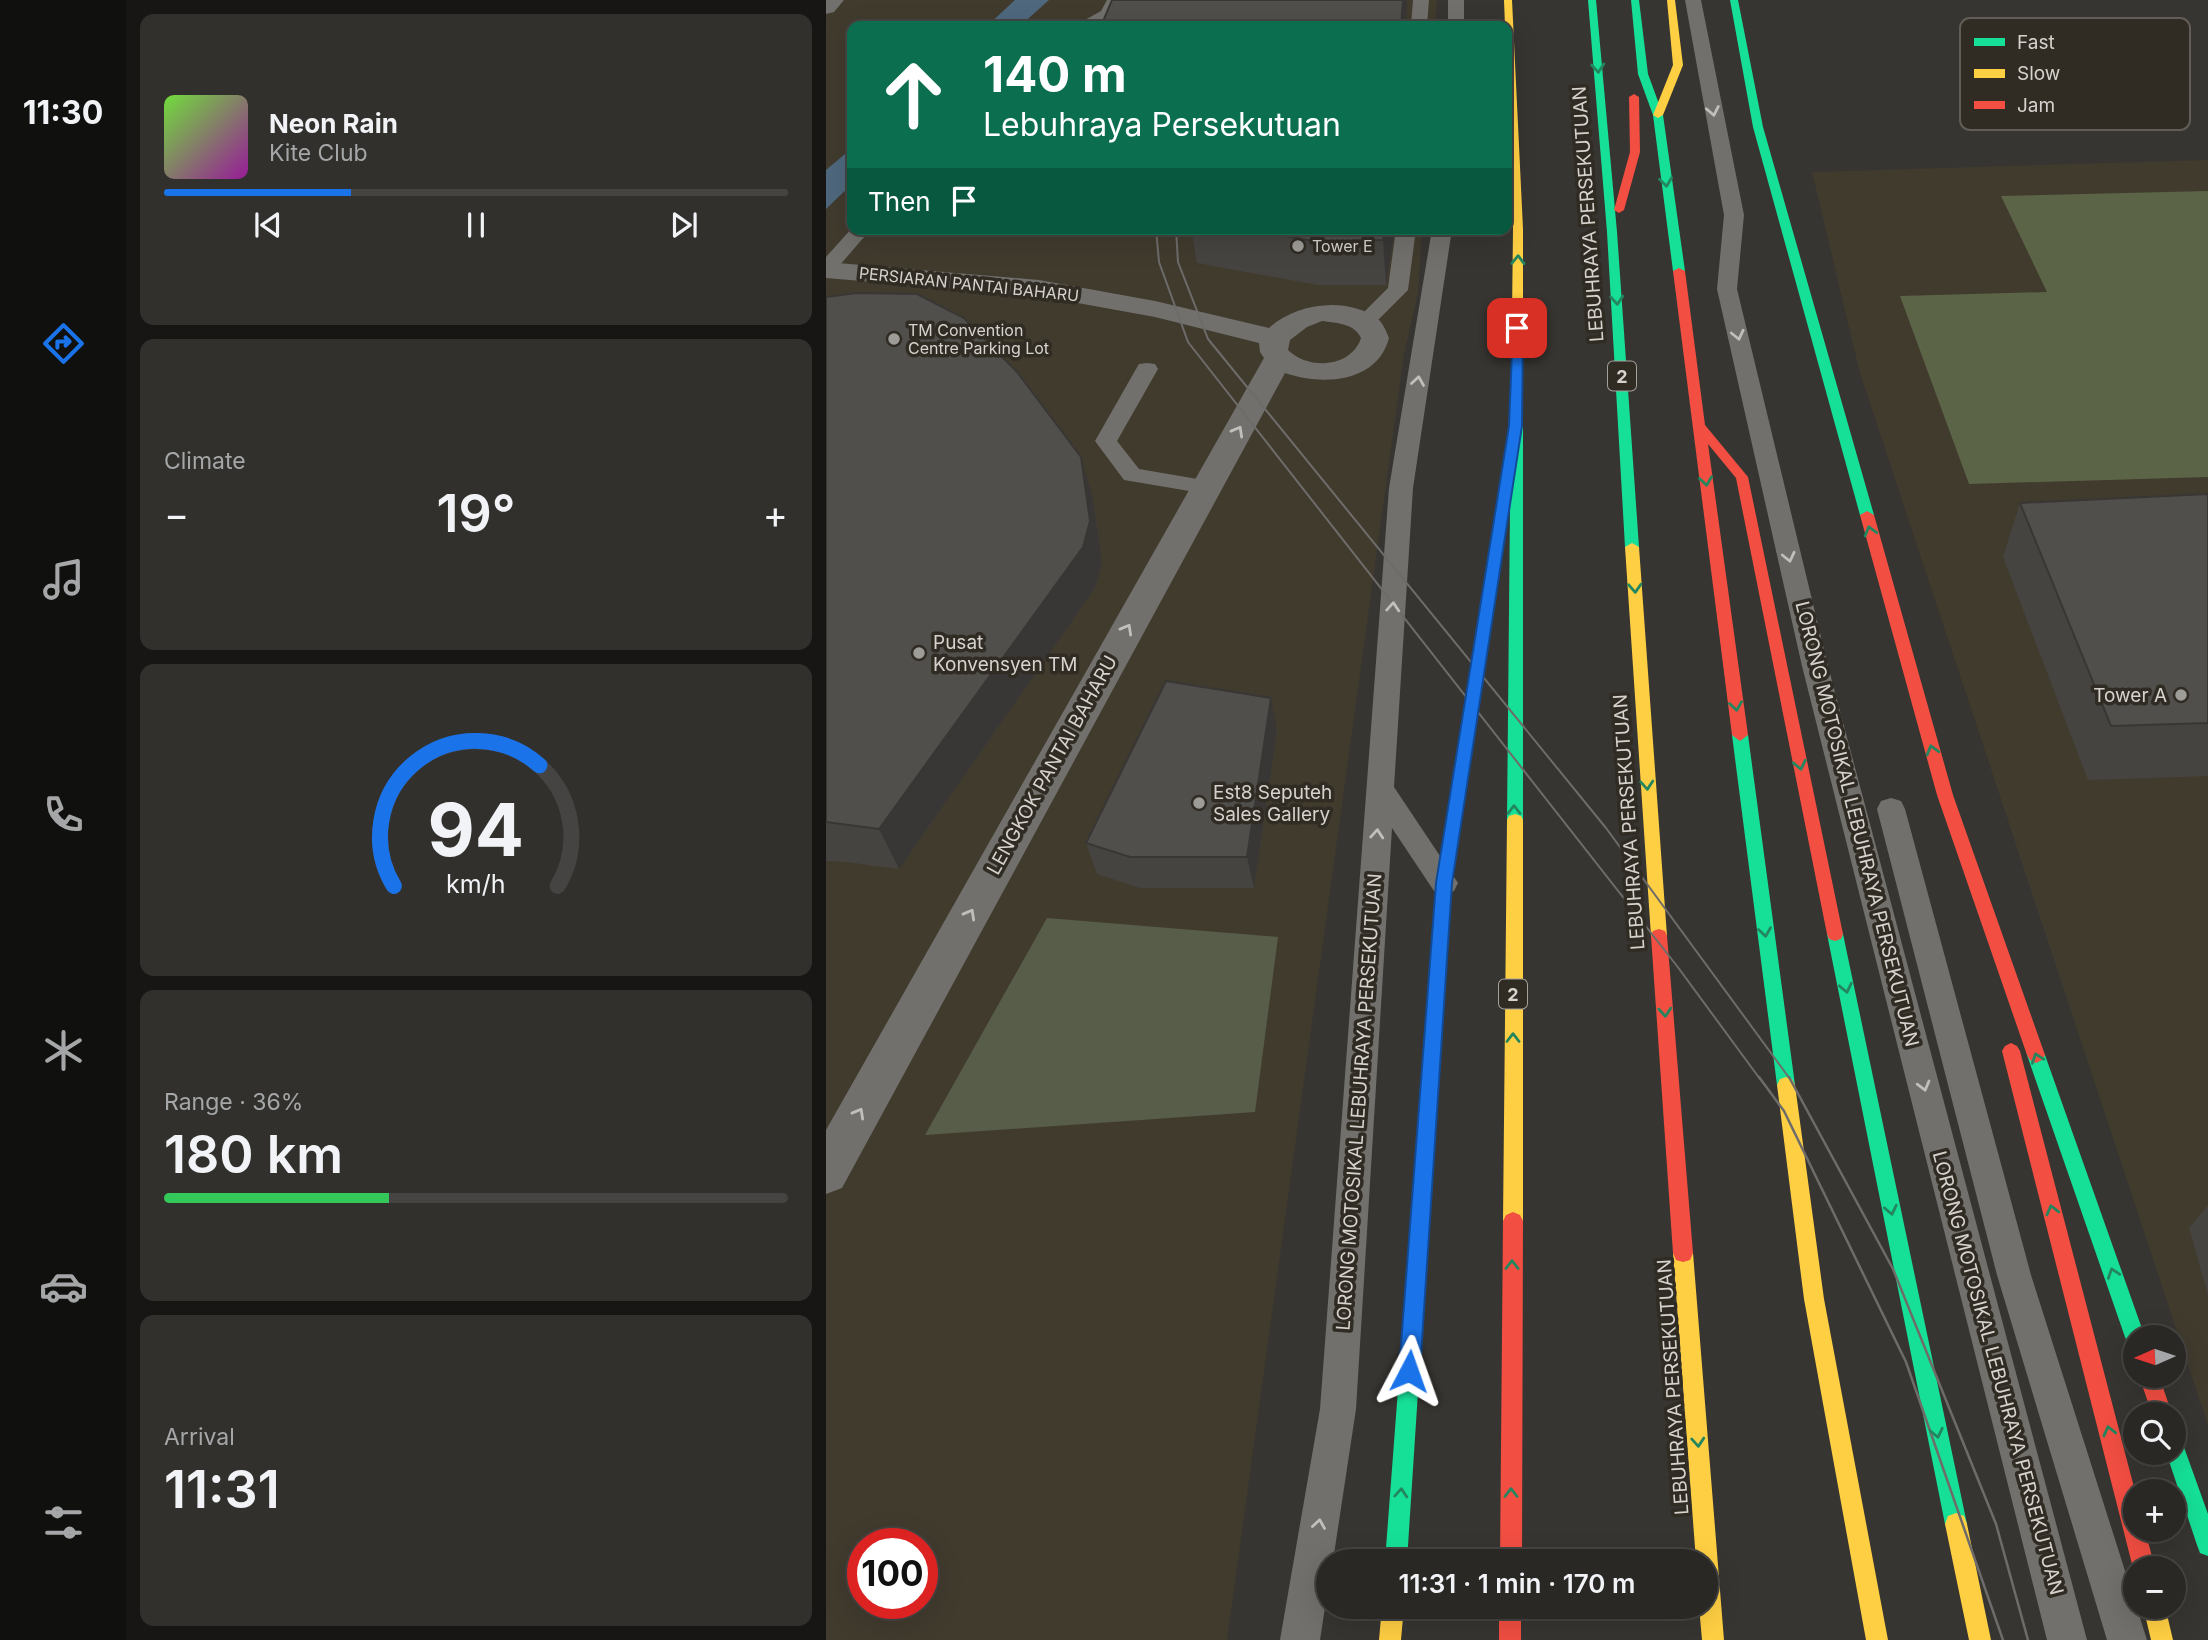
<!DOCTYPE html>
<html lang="en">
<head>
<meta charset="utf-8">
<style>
	body { margin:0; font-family:Inter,sans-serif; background:#31302d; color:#f1f3f6; height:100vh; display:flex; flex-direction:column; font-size:26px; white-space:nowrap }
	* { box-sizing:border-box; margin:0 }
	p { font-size:23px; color:#a5a6a7 }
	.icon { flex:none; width:38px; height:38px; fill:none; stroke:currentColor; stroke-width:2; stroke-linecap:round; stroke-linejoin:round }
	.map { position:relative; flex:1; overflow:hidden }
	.drawer { display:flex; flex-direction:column; gap:14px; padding:14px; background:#171614; width:700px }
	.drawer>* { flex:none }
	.top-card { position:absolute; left:21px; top:21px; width:665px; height:214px; border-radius:14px; box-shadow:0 7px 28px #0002,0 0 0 2px #454442; background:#0b6e4f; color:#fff; overflow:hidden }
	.needle { width:46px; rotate:267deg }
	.fabs { position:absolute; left:1297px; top:1325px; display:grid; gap:14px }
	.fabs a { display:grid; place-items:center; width:63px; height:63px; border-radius:50%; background:#292825; box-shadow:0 7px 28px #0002,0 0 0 2px #454442; font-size:35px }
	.speed { position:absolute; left:21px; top:1528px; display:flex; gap:14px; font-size:35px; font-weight:700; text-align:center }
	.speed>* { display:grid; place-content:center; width:91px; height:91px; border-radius:50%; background:#292825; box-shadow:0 7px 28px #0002,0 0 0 2px #454442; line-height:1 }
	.speed .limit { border:10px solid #d22; background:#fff; color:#111 }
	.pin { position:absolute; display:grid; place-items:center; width:60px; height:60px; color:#fff; margin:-30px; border-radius:14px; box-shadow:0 4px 10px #0006 }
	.me { position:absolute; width:77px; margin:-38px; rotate:4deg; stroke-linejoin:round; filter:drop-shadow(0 0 5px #0008) }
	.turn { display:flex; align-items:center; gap:24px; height:147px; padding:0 21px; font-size:32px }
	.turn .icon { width:91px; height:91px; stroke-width:2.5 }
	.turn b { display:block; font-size:49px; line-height:60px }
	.then { display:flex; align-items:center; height:66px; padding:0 21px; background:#0003; gap:14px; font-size:26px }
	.big { font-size:52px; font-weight:600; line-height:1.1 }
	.drawer .widget { flex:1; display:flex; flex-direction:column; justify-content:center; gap:10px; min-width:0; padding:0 24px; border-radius:14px; background:#31302d }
	.drawer .dial { align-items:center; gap:0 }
	.dial svg { height:182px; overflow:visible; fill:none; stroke:#454442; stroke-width:7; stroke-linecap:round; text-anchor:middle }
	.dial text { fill:#f1f3f6; stroke:none }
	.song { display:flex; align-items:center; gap:21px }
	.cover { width:84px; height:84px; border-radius:10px; background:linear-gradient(135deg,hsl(100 70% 55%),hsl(300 70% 35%)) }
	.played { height:7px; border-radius:4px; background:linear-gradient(90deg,#1a73e8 30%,#454442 30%) }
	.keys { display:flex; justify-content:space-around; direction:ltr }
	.heat { display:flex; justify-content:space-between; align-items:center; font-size:38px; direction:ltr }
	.charge { height:10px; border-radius:5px; background:linear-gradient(90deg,#34c759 36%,#454442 0) }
	.trip { position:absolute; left:490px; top:1549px; width:402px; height:70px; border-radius:35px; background:#292825; box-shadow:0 7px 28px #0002,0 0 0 2px #454442; font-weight:600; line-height:70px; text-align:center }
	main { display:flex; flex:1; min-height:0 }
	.dock { display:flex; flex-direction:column; width:126px; justify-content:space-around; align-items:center; background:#10100f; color:#a5a6a7 }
	.dock .icon { width:49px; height:49px }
	.dock .current { color:#1a73e8 }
	.dock b { font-size:32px; color:#f1f3f6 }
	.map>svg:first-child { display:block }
	.built { fill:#413b2e; fill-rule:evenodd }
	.green { fill:#585d4a }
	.forest { fill:#5c6447 }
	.water { fill:#4f687d }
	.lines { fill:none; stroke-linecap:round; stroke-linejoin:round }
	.lane { fill:#71706c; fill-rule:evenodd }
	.street { fill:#71706c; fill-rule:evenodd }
	.fast { fill:#16e098; fill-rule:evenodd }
	.slow { fill:#ffcf43; fill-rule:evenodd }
	.jam { fill:#f24e42; fill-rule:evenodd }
	.tram-far1 { stroke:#6e6c6a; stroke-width:2 }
	.tram { stroke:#6e6c6a; stroke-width:2.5 }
	.wall { fill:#464441 }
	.shaded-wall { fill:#393735 }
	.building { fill:#514f4c; stroke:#393735; stroke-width:2 }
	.oneway { stroke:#23865e }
	.oneway2 { stroke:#c2bfba }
	.route { fill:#1a73e8; stroke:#114b97; stroke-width:2 }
	.poi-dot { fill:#9e9c97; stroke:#302c24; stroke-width:2.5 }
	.labels { text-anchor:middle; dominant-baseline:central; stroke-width:7; stroke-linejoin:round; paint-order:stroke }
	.far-poi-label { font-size:16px; fill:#d6d3ce; stroke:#302c24; text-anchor:start }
	.far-street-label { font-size:16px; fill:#d6d3ce; stroke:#302c24 }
	.shield { fill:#302c24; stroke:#a4a19b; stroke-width:2 }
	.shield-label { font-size:18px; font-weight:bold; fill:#d6d3ce }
	.street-label { font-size:19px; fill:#d6d3ce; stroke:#302c24 }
	.poi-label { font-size:19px; fill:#d6d3ce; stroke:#302c24; text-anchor:start }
	.key { fill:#302c24; stroke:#625e57; stroke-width:2 }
	.key-label { font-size:19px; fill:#d6d3ce }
</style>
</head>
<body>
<main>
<nav class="dock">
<b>11:30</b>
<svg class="icon current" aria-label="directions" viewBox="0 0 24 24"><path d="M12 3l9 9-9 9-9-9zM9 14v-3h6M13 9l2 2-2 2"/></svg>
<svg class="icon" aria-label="music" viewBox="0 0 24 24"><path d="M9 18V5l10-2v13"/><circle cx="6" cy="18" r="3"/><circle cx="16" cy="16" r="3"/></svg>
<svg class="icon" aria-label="phone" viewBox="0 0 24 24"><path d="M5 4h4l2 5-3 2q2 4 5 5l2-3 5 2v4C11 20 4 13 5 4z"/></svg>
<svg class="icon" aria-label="climate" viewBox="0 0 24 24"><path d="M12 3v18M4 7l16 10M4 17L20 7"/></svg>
<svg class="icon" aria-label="car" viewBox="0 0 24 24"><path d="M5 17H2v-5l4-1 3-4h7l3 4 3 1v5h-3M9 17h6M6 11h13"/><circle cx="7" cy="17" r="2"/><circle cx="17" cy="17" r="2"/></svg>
<svg class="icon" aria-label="filters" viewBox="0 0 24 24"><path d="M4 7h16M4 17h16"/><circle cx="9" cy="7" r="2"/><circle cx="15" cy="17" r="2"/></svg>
</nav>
<section class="drawer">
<div class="widget">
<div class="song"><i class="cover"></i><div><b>Neon Rain</b><p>Kite Club</p></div></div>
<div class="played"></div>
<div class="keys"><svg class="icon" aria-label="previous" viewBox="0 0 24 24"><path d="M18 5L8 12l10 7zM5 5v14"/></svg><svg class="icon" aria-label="pause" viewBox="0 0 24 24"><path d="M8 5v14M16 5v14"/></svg><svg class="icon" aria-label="next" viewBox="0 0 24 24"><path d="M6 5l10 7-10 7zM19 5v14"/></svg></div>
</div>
<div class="widget"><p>Climate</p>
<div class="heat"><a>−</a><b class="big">19°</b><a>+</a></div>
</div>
<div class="widget dial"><svg viewBox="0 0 100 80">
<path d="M14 69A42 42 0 1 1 86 69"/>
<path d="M14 69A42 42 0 0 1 78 16" stroke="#1a73e8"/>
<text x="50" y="56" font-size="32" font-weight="700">94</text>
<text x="50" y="72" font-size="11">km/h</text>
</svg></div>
<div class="widget"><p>Range · 36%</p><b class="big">180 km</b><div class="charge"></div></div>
<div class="widget"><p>Arrival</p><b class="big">11:31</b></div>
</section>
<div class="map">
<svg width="1382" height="1640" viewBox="0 0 1382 1640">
	<rect width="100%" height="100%" fill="#373531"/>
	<path class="built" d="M 0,0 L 611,0 L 609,26 L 26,26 L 26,229 L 596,229 L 592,293 L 578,354 L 401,1640 L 0,1640 ZM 37,1544 L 96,1544 L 96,1603 L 37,1603 Z
		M 1382,160 L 1382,1425 L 1034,373 L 986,172 Z"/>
	<path class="green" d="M 221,918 L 452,937 L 429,1112 L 99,1135 Z"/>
	<path class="forest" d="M 1382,191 L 1382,477 L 1143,484 L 1074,296 L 1221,292 L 1175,196 Z"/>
	<path class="water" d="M 189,0 L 223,0 L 194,26 L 161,26 Z
		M 26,148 L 26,184 L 0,209 L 0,170 Z"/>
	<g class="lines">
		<path class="lane" d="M 281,0 L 297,0 C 284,23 274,26 248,26 L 275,11 Z
			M 587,0 L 603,0 L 601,26 L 585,26 Z
			M 622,0 L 638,0 L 638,26 L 622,26 Z
			M 859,0 L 875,0 L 918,215 L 911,289 L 1002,666 L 1261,1640 L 1221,1640 L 976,666 L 891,289 L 898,215 Z
			M 26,228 L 45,229 L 7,273 L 0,275 L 0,257 Z
			M 570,229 L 590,229 L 582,290 L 546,326 L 532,326 L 529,322 L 532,318 L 562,288 Z
			M 606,229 L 626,229 L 587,488 L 568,787 L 632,883 L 628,891 L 618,895 L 608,891 L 566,828 L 530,1409 L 507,1561 L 502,1561 L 502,1588 L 494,1640 L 454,1640 L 494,1409 L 563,488 Z
			M 321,363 L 329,364 L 332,369 L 291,441 L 313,469 L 389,482 L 393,487 L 389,492 L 381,494 L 298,480 L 269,441 L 310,369 L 313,364 Z
			M 1065,798 L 1075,801 L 1079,809 L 1205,1275 L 1321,1640 L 1281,1640 L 1171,1275 L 1051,809 L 1055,801 Z"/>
		<path class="street" d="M 0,0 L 18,0 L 8,12 L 0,14 Z
			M 0,262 L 213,280 L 329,301 L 443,328 C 470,303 521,296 552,319 C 557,323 560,331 563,338 C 551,383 497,386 459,373 L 16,1188 L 0,1194 L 0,1130 L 438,358 L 434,352 L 433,343 L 329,317 L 213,296 L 0,278 ZM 496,321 C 510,323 528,323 535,338 C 526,367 483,371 462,350 L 464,340 L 481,327 Z"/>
		<path class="fast" d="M 762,0 L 770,0 L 791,232 L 813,547 L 806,551 L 799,547 L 781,232 Z
			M 805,0 L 813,0 L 822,74 L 837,115 L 859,271 L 853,274 L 847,271 L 827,115 L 812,74 Z
			M 904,0 L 912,0 L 937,127 L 1048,515 L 1041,519 L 1034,515 L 927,127 Z
			M 691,398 L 697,402 L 697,820 L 695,824 L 683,824 L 681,820 L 685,402 Z
			M 670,546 L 677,550 L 661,652 L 654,657 L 647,652 L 663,550 Z
			M 914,729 L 922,735 L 969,1085 L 966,1091 L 960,1093 L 954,1091 L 951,1085 L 906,735 Z
			M 1009,927 L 1015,929 L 1017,934 L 1141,1524 L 1138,1532 L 1130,1535 L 1122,1532 L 1119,1524 L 1001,934 L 1003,929 Z
			M 1210,1047 L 1216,1050 L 1219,1055 L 1319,1337 L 1309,1337 L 1309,1347 L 1302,1344 L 1299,1337 L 1201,1055 L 1204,1050 Z
			M 596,1183 L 603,1186 L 605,1192 L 581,1561 L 559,1561 L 587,1192 L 589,1186 Z
			M 1348,1436 L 1355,1439 L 1382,1514 L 1382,1556 L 1374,1553 L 1371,1545 L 1340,1452 L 1348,1452 Z"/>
		<path class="slow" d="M 678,0 L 686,0 L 697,229 L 697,402 L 691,406 L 685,402 L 687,229 L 681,26 L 679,26 Z
			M 841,0 L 849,0 L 857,65 L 837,115 L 832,118 L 827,115 L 847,65 Z
			M 806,543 L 813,547 L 841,936 L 839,941 L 833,943 L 827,941 L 825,936 L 799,547 Z
			M 654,647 L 661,652 L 626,883 L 605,1192 L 603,1198 L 596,1201 L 589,1198 L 587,1192 L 610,883 L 647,652 Z
			M 689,814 L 695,816 L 697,820 L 697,1221 L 694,1227 L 687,1230 L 680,1227 L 677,1221 L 681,820 L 683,816 Z
			M 960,1077 L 966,1079 L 969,1085 L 998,1299 L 1062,1640 L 1040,1640 L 978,1299 L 951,1085 L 954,1079 Z
			M 857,1244 L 864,1246 L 867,1253 L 898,1640 L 876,1640 L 873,1606 L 880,1606 L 880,1561 L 870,1561 L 847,1253 L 850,1246 Z
			M 1130,1513 L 1138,1516 L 1141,1524 L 1165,1640 L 1143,1640 L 1119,1524 L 1122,1516 Z
			M 556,1606 L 578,1606 L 575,1640 L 553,1640 Z
			M 1317,1606 L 1339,1606 L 1347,1640 L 1325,1640 Z"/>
		<path class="jam" d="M 808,94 L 813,97 L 814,152 L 798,210 L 793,213 L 788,210 L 804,152 L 803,97 Z
			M 853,268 L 859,271 L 879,425 L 922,477 L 1017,934 L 1015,939 L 1009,941 L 1003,939 L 1001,934 L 910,478 L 882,444 L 922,735 L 914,741 L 906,735 L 847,271 Z
			M 1041,511 L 1048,515 L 1127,795 L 1219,1055 L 1216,1060 L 1210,1063 L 1204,1060 L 1201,1055 L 1111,795 L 1034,515 Z
			M 833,929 L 839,931 L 841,936 L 867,1253 L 864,1260 L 857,1262 L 850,1260 L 847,1253 L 825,936 L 827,931 Z
			M 1185,1043 L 1191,1046 L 1194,1051 L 1309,1491 L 1309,1530 L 1319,1530 L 1329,1568 L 1309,1568 L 1309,1573 L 1307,1568 L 1176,1051 L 1179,1046 Z
			M 687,1212 L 694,1215 L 697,1221 L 696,1561 L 674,1561 L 677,1221 L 680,1215 Z
			M 1313,1376 L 1333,1376 L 1346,1414 L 1326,1414 Z
			M 673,1606 L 695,1606 L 695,1640 L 673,1640 Z"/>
		<path class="tram-far1" d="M 330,229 L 333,262 L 362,342 L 851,966 L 934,1079
			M 350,229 L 352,262 L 382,339 L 780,828 L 964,1079"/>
		<path class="tram" d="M 933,1077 L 958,1111 L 1080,1362 L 1177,1640
			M 963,1077 L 1067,1269 L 1170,1524 L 1202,1640"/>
	</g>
	<path class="wall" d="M 365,229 L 569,229 L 560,285 L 492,285 L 371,263 Z
		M 0,297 L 267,499 L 276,563 L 269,588 L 73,869 L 20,862 L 0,861 Z
		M 1382,494 L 1382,776 L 1262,780 L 1177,557 L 1194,503 Z
		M 445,698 L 451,731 L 428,888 L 314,888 L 271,874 L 260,843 Z
		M 1382,1205 L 1382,1295 L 1363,1228 Z"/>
	<path class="shaded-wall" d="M 577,0 L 581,0 L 580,26 L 575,26 Z
		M 558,229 L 569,229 L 560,285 L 557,240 Z
		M 255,457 L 267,499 L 276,563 L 269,588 L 73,869 L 53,829 Z
		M 445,698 L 451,731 L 428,888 L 421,857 Z"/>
	<path class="building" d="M 286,0 L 577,0 L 575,26 L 275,26 Z
		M 422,229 L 558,229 L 557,240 L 487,241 Z
		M 31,293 L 91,294 L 138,318 L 191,372 L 255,457 L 264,521 L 257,547 L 53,829 L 0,822 L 0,297 Z
		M 1382,494 L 1382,723 L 1285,726 L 1194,503 Z
		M 340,681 L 445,698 L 421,857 L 304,857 L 260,843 Z"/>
	<defs><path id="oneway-chevron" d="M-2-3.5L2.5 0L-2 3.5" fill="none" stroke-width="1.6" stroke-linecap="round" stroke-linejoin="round" transform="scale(1.75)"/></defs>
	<g class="oneway">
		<use href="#oneway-chevron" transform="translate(772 68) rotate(85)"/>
		<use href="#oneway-chevron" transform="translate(840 182) rotate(83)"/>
		<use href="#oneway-chevron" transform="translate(692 260) rotate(-89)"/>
		<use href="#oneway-chevron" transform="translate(791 300) rotate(86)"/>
		<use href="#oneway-chevron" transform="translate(880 481) rotate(82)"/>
		<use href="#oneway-chevron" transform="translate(1044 531) rotate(-106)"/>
		<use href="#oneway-chevron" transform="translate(809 588) rotate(87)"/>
		<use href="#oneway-chevron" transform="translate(910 706) rotate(82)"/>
		<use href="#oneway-chevron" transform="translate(1106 750) rotate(-106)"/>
		<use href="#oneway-chevron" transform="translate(974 765) rotate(78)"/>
		<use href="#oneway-chevron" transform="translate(821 785) rotate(86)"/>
		<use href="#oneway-chevron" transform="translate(688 810) rotate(-90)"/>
		<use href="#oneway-chevron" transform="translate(939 932) rotate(82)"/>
		<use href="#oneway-chevron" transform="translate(1020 988) rotate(78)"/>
		<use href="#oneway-chevron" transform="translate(839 1012) rotate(86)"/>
		<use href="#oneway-chevron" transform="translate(687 1038) rotate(-90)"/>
		<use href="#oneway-chevron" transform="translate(1211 1058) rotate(-109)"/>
		<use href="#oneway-chevron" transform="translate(1065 1210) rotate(78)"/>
		<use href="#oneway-chevron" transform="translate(1226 1210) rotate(-104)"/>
		<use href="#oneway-chevron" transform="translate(686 1265) rotate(-90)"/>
		<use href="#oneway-chevron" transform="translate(1287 1273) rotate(-109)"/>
		<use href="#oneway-chevron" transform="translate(1283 1431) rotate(-104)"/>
		<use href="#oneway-chevron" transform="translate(1111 1433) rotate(78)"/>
		<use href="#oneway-chevron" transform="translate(872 1442) rotate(86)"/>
		<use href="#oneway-chevron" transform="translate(575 1493) rotate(-86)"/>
		<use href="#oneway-chevron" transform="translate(685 1493) rotate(-90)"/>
	</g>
	<g class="oneway2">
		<use href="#oneway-chevron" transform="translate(887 111) rotate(79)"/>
		<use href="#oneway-chevron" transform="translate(912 335) rotate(77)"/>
		<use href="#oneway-chevron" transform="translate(592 381) rotate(-81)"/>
		<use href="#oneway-chevron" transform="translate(412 431) rotate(-61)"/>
		<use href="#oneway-chevron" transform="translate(963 557) rotate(77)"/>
		<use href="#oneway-chevron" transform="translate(567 607) rotate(-86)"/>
		<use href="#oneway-chevron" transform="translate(301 629) rotate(-61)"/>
		<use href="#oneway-chevron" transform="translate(551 834) rotate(-86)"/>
		<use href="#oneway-chevron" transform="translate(144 914) rotate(-61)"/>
		<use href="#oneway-chevron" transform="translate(1098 1086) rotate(75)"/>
		<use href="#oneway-chevron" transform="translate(33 1113) rotate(-61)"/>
		<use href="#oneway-chevron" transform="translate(493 1524) rotate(-81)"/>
	</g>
	<path class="route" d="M 687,325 L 697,328 L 696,426 L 626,883 L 594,1371 L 591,1379 L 583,1382 L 576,1379 L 573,1371 L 610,883 L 683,426 Z"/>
	<g class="poi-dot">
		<circle cx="472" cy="246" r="7"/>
		<circle cx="68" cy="339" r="7"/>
		<circle cx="93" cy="653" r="7"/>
		<circle cx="1355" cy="695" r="7"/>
		<circle cx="373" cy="803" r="7"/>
	</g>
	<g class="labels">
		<g class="far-poi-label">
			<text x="486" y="246">Tower E</text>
			<text x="82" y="330">TM Convention<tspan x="82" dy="18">Centre Parking Lot</tspan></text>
		</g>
		<g class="far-street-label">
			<text transform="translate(143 284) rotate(6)">PERSIARAN PANTAI BAHARU</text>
		</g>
		<g class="shield">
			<rect x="782" y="361.5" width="28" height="29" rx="5"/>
			<rect x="673" y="979.5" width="28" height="29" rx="5"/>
		</g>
		<g class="shield-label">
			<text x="796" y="376">2</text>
			<text x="687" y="994">2</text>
		</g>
		<g class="street-label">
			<text transform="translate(762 214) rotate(-94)">LEBUHRAYA PERSEKUTUAN</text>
			<text transform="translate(226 765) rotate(-61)">LENGKOK PANTAI BAHARU</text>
			<text transform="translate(803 822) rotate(-94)">LEBUHRAYA PERSEKUTUAN</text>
			<text transform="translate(1031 824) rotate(76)">LORONG MOTOSIKAL LEBUHRAYA PERSEKUTUAN</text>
			<text transform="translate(533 1102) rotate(-86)">LORONG MOTOSIKAL LEBUHRAYA PERSEKUTUAN</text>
			<text transform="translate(1172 1373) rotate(75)">LORONG MOTOSIKAL LEBUHRAYA PERSEKUTUAN</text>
			<text transform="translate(847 1387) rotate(-94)">LEBUHRAYA PERSEKUTUAN</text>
		</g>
		<g class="poi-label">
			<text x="107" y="642">Pusat<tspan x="107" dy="22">Konvensyen TM</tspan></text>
			<text x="1341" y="695" text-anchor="end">Tower A</text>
			<text x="387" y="792">Est8 Seputeh<tspan x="387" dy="22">Sales Gallery</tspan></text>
		</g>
	</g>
	<rect x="1134" y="18" width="230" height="112" rx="10" class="key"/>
	<rect x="1148" y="38" width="31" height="8" fill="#16e098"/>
	<rect x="1148" y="69" width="31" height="9" fill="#ffcf43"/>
	<rect x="1148" y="101" width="31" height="8" fill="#f24e42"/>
	<g class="key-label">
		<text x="1191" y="49">Fast</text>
		<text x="1191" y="80">Slow</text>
		<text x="1191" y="112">Jam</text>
	</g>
</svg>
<div class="fabs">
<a><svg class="needle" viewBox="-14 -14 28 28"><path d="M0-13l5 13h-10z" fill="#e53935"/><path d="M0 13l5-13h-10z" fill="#a5a6a7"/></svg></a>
<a><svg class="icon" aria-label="search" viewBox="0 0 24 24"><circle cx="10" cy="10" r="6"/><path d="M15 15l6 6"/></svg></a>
<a>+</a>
<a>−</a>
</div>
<div class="speed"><div class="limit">100</div></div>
<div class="pin" style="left:691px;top:328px;background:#d93025"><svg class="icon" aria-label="arrive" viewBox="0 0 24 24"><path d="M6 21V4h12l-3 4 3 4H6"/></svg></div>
<svg class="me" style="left:583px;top:1371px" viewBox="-20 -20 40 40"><path d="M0-17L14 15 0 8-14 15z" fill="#1a73e8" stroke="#fff" stroke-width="4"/></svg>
<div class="trip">11:31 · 1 min · 170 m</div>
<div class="top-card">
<div class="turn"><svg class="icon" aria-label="ahead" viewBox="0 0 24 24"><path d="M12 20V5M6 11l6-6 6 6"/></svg><div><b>140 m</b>Lebuhraya Persekutuan</div></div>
<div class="then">Then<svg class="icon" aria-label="arrive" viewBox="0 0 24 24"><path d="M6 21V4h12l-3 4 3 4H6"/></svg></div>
</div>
</div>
</main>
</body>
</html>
